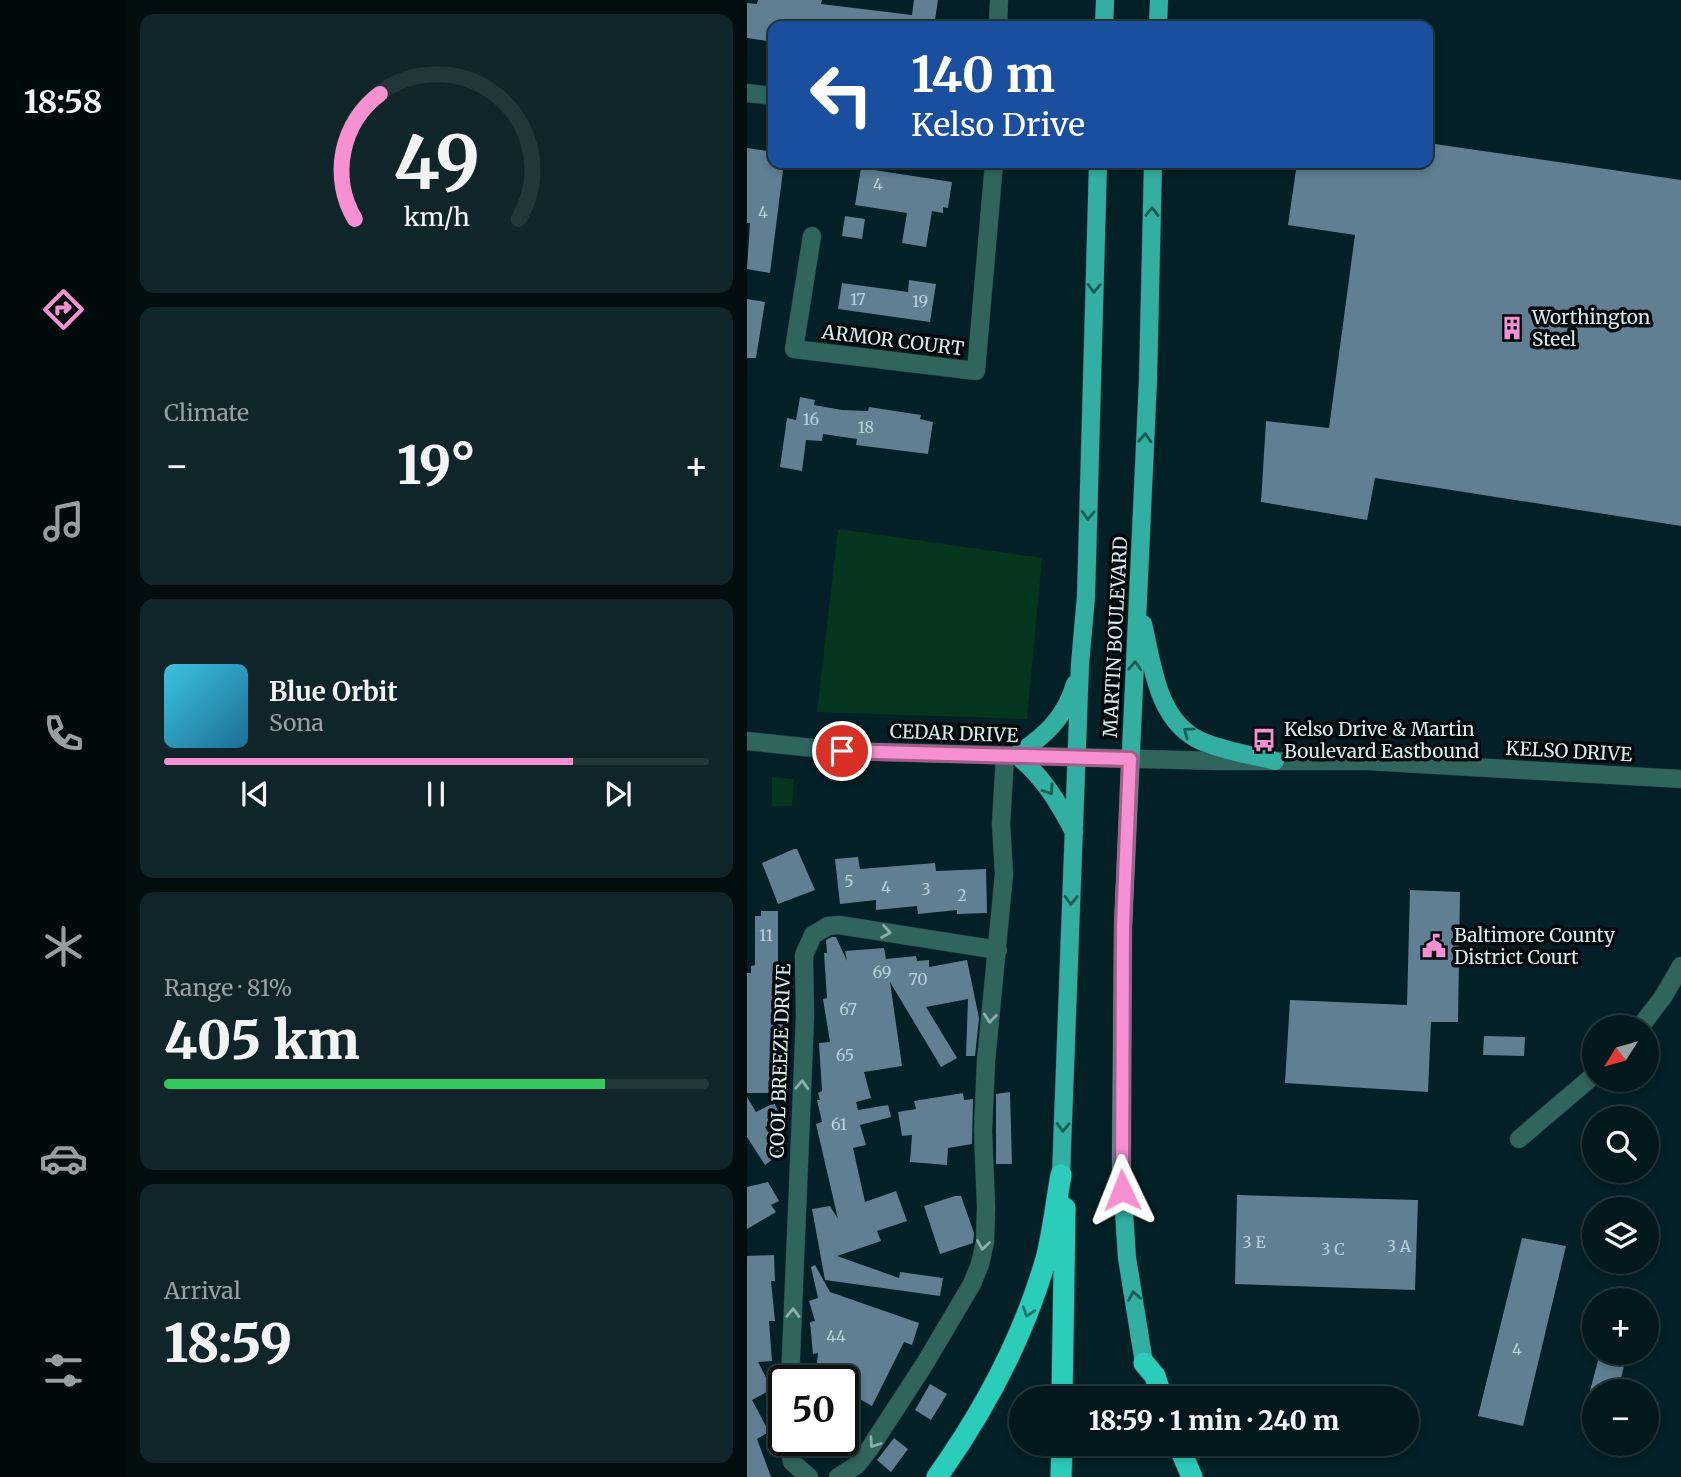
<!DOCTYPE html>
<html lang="en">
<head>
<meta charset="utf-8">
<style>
	body { margin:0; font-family:Merriweather,serif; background:#102529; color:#f1f3f6; height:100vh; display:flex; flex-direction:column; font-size:26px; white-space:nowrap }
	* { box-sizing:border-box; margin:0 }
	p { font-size:23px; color:#96a0a3 }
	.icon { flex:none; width:38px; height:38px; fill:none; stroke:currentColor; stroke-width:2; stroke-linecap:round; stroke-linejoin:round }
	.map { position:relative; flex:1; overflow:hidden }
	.sheet { display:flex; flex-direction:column; gap:14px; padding:14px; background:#010d0f; width:621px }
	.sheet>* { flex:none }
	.hud { position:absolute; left:21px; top:21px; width:665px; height:147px; border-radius:14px; box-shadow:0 4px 10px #0003,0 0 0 2px #23373b; background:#1a4fa0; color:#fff; overflow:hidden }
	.needle { width:46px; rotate:233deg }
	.tools { position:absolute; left:835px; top:1015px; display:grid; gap:14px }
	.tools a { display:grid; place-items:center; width:77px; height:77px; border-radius:50%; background:#02181c; box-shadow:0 4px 10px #0003,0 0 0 2px #23373b; font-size:35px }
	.speed { position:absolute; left:21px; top:1365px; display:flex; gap:14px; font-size:35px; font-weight:700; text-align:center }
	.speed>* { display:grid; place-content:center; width:91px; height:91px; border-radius:50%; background:#02181c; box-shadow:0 4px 10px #0003,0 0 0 2px #23373b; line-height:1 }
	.speed .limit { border:4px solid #111; border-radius:10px; background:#fff; color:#111 }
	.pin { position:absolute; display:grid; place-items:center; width:60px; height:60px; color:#fff; margin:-30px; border:4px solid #fff; border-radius:50%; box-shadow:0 2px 7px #0007 }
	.me { position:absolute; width:77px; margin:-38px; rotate:358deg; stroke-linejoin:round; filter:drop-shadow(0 0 5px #0008) }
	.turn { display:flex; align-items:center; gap:24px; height:147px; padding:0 28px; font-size:32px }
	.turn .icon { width:91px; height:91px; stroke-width:2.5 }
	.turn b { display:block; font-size:49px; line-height:60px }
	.big { font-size:52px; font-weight:800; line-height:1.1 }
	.sheet .widget { flex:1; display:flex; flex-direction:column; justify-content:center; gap:10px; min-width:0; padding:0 24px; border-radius:14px; background:#102529 }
	.sheet .dial { align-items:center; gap:0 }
	.dial svg { height:182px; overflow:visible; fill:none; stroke:#23373b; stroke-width:7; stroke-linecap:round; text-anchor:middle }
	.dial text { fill:#f1f3f6; stroke:none }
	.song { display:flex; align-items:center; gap:21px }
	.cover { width:84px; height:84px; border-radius:10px; background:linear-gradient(135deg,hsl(190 70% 55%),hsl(200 70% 35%)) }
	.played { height:7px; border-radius:4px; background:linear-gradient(90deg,#f690d1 75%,#23373b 75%) }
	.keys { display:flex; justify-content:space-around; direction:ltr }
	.heat { display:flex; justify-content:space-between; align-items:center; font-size:38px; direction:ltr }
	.charge { height:10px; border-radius:5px; background:linear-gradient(90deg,#34c759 81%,#23373b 0) }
	.trip { position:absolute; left:262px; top:1386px; width:410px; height:70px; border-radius:35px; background:#02181c; box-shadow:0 4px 10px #0003,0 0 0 2px #23373b; font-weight:800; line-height:70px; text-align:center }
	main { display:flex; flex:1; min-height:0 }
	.dock { display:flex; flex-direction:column; width:126px; justify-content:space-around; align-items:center; background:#010a0b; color:#96a0a3 }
	.dock .icon { width:49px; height:49px }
	.dock .active { color:#f690d1 }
	.dock b { font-size:32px; color:#f1f3f6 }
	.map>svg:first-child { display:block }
	.green { fill:#04351d }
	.building { fill:#607f92 }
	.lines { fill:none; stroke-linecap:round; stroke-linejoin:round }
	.minor-casing { stroke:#203d41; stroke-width:19 }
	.major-casing { stroke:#203d41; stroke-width:19 }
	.highway-casing { stroke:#203d41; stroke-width:23 }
	.minor { stroke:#30655d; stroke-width:18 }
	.major { stroke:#32afa0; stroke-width:18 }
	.highway { stroke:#2cccba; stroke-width:21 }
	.oneway { stroke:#195c56 }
	.oneway2 { stroke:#8cafae }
	.oneway3 { stroke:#18746b }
	.route-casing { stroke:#a05e88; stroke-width:18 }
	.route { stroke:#f690d1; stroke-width:12 }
	.labels { text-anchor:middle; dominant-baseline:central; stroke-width:7; stroke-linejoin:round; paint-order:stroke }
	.number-label { font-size:16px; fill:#b9d1d8 }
	.poi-label { font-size:19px; fill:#d7ecf0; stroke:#00080b; text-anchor:start }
	.street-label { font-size:19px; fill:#d7ecf0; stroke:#00080b }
</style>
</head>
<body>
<main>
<nav class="dock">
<b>18:58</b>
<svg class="icon active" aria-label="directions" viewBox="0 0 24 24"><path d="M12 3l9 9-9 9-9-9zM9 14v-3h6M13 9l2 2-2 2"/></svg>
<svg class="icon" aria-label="music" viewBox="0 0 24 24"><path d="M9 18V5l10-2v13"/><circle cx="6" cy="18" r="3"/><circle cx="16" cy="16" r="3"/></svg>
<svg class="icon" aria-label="phone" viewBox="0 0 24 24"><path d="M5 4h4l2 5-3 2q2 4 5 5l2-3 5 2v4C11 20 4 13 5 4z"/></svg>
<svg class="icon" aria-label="climate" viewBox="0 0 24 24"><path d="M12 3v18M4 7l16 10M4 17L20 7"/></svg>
<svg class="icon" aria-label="car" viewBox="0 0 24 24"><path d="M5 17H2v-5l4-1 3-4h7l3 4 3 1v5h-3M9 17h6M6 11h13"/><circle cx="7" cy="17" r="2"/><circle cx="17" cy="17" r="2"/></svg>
<svg class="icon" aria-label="filters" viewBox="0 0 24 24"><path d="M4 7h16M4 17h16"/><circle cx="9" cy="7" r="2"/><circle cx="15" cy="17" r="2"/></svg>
</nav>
<section class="sheet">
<div class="widget dial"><svg viewBox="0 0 100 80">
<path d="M14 69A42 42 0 1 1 86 69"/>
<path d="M14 69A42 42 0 0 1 25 14" stroke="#f690d1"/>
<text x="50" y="56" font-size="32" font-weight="700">49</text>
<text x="50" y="72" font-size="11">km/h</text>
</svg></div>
<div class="widget"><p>Climate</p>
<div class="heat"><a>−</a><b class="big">19°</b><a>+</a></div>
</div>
<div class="widget">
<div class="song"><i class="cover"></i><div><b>Blue Orbit</b><p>Sona</p></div></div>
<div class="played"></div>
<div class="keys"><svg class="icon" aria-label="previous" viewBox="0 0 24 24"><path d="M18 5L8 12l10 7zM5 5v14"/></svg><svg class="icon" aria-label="pause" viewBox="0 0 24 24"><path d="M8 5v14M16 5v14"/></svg><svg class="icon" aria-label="next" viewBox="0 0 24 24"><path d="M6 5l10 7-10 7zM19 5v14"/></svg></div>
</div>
<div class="widget"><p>Range · 81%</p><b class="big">405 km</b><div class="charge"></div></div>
<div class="widget"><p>Arrival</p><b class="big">18:59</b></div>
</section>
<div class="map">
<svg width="934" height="1477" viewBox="0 0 934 1477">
	<rect width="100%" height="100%" fill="#022025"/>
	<path class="green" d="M 91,529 L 295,558 L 280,719 L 70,712 Z
		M 25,777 L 47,779 L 45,806 L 25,806 Z"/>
	<path class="building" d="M 11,0 L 75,0 L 74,4 L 165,15 L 167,0 L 191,0 L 187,26 L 26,26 L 26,42 L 0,38 L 0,3 L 10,4 Z
		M 681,143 L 934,180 L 934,526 L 628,478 L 620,520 L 514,502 L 519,421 L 582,428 L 608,235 L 541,225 L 550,163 L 681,163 Z
		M 0,148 L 26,152 L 26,163 L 37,163 L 23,273 L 0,269 L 3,223 L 0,223 Z
		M 114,168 L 205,182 L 201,208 L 196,207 L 196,213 L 185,211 L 179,247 L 155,243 L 160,213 L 108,205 Z
		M 98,216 L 118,219 L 115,239 L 95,236 Z
		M 162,280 L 189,284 L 183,322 L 91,309 L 95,283 L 161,292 Z
		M 0,299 L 18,302 L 9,358 L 0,358 Z
		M 53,397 L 68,400 L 67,405 L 95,410 L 121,411 L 122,407 L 174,415 L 173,419 L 186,422 L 181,454 L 109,445 L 110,439 L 76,434 L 75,441 L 59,440 L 55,471 L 33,467 L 40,418 L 49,420 Z
		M 47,849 L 50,849 L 68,890 L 31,904 L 15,863 Z
		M 111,857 L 113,869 L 188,863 L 189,871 L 239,869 L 240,913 L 210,914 L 210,910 L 171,914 L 170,906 L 129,910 L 129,900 L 93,904 L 88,859 Z
		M 663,890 L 713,892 L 711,1022 L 684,1022 L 681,1092 L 538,1083 L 543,1000 L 660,1005 Z
		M 14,911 L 31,911 L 31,971 L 36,971 L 36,1088 L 33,1087 L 33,1093 L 0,1093 L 0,973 L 4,973 L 4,966 L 8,965 L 8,916 L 14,916 Z
		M 85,937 L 89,937 L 100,961 L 98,951 L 137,948 L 139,959 L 169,956 L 170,961 L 182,960 L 182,967 L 220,960 L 232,1018 L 228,1056 L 219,1056 L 221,999 L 179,1007 L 210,1058 L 194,1067 L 143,982 L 155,1066 L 117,1072 L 124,1098 L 109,1102 L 111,1110 L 141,1105 L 144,1117 L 113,1125 L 119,1145 L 106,1148 L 118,1202 L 149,1191 L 160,1221 L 130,1231 L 134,1241 L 90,1256 L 152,1278 L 153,1272 L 196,1278 L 193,1296 L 78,1280 L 65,1209 L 83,1206 L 91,1219 L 69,1124 L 75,1122 L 70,1100 L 73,1100 L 71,1093 L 75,1091 L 72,1043 L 83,1042 L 76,999 L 80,998 L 77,953 L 80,953 L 79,940 Z
		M 737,1036 L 778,1037 L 777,1056 L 736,1055 Z
		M 263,1092 L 265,1164 L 249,1164 L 249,1094 Z
		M 216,1093 L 217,1100 L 226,1099 L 225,1144 L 201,1148 L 200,1165 L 163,1162 L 165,1135 L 155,1136 L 151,1112 L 169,1109 L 167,1101 Z
		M 0,1097 L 9,1112 L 27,1103 L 35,1118 L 18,1127 L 34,1153 L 18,1165 L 0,1137 Z
		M 21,1182 L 32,1201 L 24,1205 L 29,1212 L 0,1229 L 0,1187 Z
		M 490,1195 L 671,1200 L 668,1290 L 488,1284 Z
		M 208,1196 L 214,1196 L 227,1233 L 226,1243 L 193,1254 L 177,1206 Z
		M 775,1238 L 819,1246 L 776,1426 L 731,1416 Z
		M 27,1255 L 28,1281 L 24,1281 L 28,1321 L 22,1321 L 25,1361 L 11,1362 L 25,1389 L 5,1400 L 22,1432 L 10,1439 L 24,1477 L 0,1477 L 0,1256 Z
		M 68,1265 L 83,1292 L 172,1323 L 165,1345 L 157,1342 L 125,1406 L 102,1393 L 108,1381 L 68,1381 L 71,1353 L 66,1354 L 63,1322 L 68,1321 L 62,1301 L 71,1298 L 64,1267 Z
		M 853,1353 L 880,1353 L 871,1391 L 843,1391 Z
		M 183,1384 L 200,1394 L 184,1420 L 168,1410 Z
		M 147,1438 L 161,1449 L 144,1472 L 130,1460 Z"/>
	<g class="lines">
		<g class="minor-casing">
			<path id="minor" d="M 251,26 L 252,0
				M 0,93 L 26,96
				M 65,236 L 47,349 L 229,371 L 247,163
				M 0,741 L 95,751 L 471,761 L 620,761 L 934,779
				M 893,1027 L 916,997 L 934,966
				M 772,1139 L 847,1075
				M 43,1381 L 58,1017 L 57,955 L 66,935 L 81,926 L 92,925 L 251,950
				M 40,1440 L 45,1462 L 62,1477
				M 91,1477 L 110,1465 L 123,1448 L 177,1365 L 225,1284 L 233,1264 L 238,1242 L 239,1207 L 236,1131 L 239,1061 L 257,874 L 254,824 L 258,756"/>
		</g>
		<g class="major-casing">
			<path id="major" d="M 357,26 L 358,0
				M 411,26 L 412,0
				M 396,624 C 406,666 410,721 454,741 C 477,751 504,755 528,761
				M 327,832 C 311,802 296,776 269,755 C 298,736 318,718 328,684
				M 314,1175 L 333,664 L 339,596 L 351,163
				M 397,1363 L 380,1258 L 374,1167 L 376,926 L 401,379 L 406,163"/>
		</g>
		<g class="highway-casing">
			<path id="highway" d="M 397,1363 L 408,1376 L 415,1398
				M 315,1398 L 318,1208
				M 431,1444 L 445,1477
				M 190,1477 C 238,1410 276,1338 299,1259 C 306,1232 309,1202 314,1175
				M 314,1477 L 315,1444"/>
		</g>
		<use href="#minor" class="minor"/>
		<use href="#major" class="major"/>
		<use href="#highway" class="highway"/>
	</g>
	<defs><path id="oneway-chevron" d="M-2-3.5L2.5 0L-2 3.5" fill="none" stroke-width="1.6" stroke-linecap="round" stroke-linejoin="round" transform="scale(1.75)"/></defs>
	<g class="oneway">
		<use href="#oneway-chevron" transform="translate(405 212) rotate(-89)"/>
		<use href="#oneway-chevron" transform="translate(347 288) rotate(92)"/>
		<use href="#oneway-chevron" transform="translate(398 438) rotate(-87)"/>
		<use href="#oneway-chevron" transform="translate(341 515) rotate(92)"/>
		<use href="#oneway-chevron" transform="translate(388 666) rotate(-87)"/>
		<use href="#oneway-chevron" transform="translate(441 732) rotate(-144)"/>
		<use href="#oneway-chevron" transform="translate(302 790) rotate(56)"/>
		<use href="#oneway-chevron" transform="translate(324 900) rotate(92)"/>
		<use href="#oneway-chevron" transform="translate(316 1127) rotate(92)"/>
		<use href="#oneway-chevron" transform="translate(387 1296) rotate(-100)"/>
	</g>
	<g class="oneway2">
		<use href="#oneway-chevron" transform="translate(139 932) rotate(10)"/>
		<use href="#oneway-chevron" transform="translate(243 1018) rotate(96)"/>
		<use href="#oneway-chevron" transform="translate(55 1085) rotate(-87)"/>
		<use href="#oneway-chevron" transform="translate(236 1245) rotate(99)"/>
		<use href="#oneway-chevron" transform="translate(46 1313) rotate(-89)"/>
		<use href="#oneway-chevron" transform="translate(127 1443) rotate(124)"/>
	</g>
	<use class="oneway3" href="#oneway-chevron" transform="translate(281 1312) rotate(108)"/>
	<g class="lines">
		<g class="route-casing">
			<path id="route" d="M 95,751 L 383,759 L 376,926 L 375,1190"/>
		</g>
		<use href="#route" class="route"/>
	</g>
	<defs>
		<g id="building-bare" transform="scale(1.89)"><path d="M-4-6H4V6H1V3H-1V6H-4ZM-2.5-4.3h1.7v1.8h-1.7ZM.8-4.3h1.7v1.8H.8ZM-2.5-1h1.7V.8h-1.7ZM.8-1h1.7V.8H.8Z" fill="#f690d1" stroke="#00080b" stroke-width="2.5" paint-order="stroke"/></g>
		<g id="bus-bare" transform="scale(1.89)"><path d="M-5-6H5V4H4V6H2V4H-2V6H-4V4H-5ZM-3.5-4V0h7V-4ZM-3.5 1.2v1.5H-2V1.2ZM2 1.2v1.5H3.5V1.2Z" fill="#f690d1" stroke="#00080b" stroke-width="2.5" paint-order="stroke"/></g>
		<g id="civic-bare" transform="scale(1.89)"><path d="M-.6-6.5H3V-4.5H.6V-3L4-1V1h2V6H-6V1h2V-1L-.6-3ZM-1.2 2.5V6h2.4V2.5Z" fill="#f690d1" stroke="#00080b" stroke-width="2.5" paint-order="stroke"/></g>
	</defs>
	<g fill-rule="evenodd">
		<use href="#building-bare" x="765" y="328"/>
		<use href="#bus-bare" x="517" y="740"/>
		<use href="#civic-bare" x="687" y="946"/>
	</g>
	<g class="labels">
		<g class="number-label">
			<text x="131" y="184">4</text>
			<text x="16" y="212">4</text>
			<text x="111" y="299">17</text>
			<text x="173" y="301">19</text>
			<text x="64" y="419">16</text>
			<text x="119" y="427">18</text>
			<text x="102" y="881">5</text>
			<text x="139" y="887">4</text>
			<text x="179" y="889">3</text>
			<text x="215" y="895">2</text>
			<text x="19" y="935">11</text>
			<text x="135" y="972">69</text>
			<text x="171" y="979">70</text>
			<text x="101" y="1009">67</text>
			<text x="98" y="1055">65</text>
			<text x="92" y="1124">61</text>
			<text x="507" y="1242">3 E</text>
			<text x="652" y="1246">3 A</text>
			<text x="586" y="1249">3 C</text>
			<text x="89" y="1336">44</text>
			<text x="770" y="1349">4</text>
		</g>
		<g class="poi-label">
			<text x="785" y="317">Worthington<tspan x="785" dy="22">Steel</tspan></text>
			<text x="537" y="729">Kelso Drive &amp; Martin<tspan x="537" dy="22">Boulevard Eastbound</tspan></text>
			<text x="707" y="935">Baltimore County<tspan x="707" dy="22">District Court</tspan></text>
		</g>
		<g class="street-label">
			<text transform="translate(146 340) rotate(7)">ARMOR COURT</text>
			<text transform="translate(368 637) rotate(-87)">MARTIN BOULEVARD</text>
			<text transform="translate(207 733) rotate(2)">CEDAR DRIVE</text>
			<text transform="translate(822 751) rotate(3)">KELSO DRIVE</text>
			<text transform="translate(33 1061) rotate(-88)">COOL BREEZE DRIVE</text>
		</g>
	</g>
</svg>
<div class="tools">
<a><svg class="needle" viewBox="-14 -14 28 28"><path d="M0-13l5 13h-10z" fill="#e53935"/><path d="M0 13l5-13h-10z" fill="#96a0a3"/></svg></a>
<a><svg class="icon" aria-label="search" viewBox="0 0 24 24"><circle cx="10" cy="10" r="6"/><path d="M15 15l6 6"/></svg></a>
<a><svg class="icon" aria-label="layers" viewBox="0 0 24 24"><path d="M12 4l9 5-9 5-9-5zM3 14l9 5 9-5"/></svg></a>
<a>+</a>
<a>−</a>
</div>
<div class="speed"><div class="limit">50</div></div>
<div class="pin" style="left:95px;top:751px;background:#d93025"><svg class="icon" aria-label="arrive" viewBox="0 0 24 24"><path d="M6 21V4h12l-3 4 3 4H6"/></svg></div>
<svg class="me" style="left:375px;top:1190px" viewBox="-20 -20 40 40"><path d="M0-17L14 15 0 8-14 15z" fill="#f690d1" stroke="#fff" stroke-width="4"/></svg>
<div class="trip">18:59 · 1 min · 240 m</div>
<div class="hud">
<div class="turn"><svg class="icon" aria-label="left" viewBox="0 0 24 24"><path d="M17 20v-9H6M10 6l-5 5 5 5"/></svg><div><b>140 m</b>Kelso Drive</div></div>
</div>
</div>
</main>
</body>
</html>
